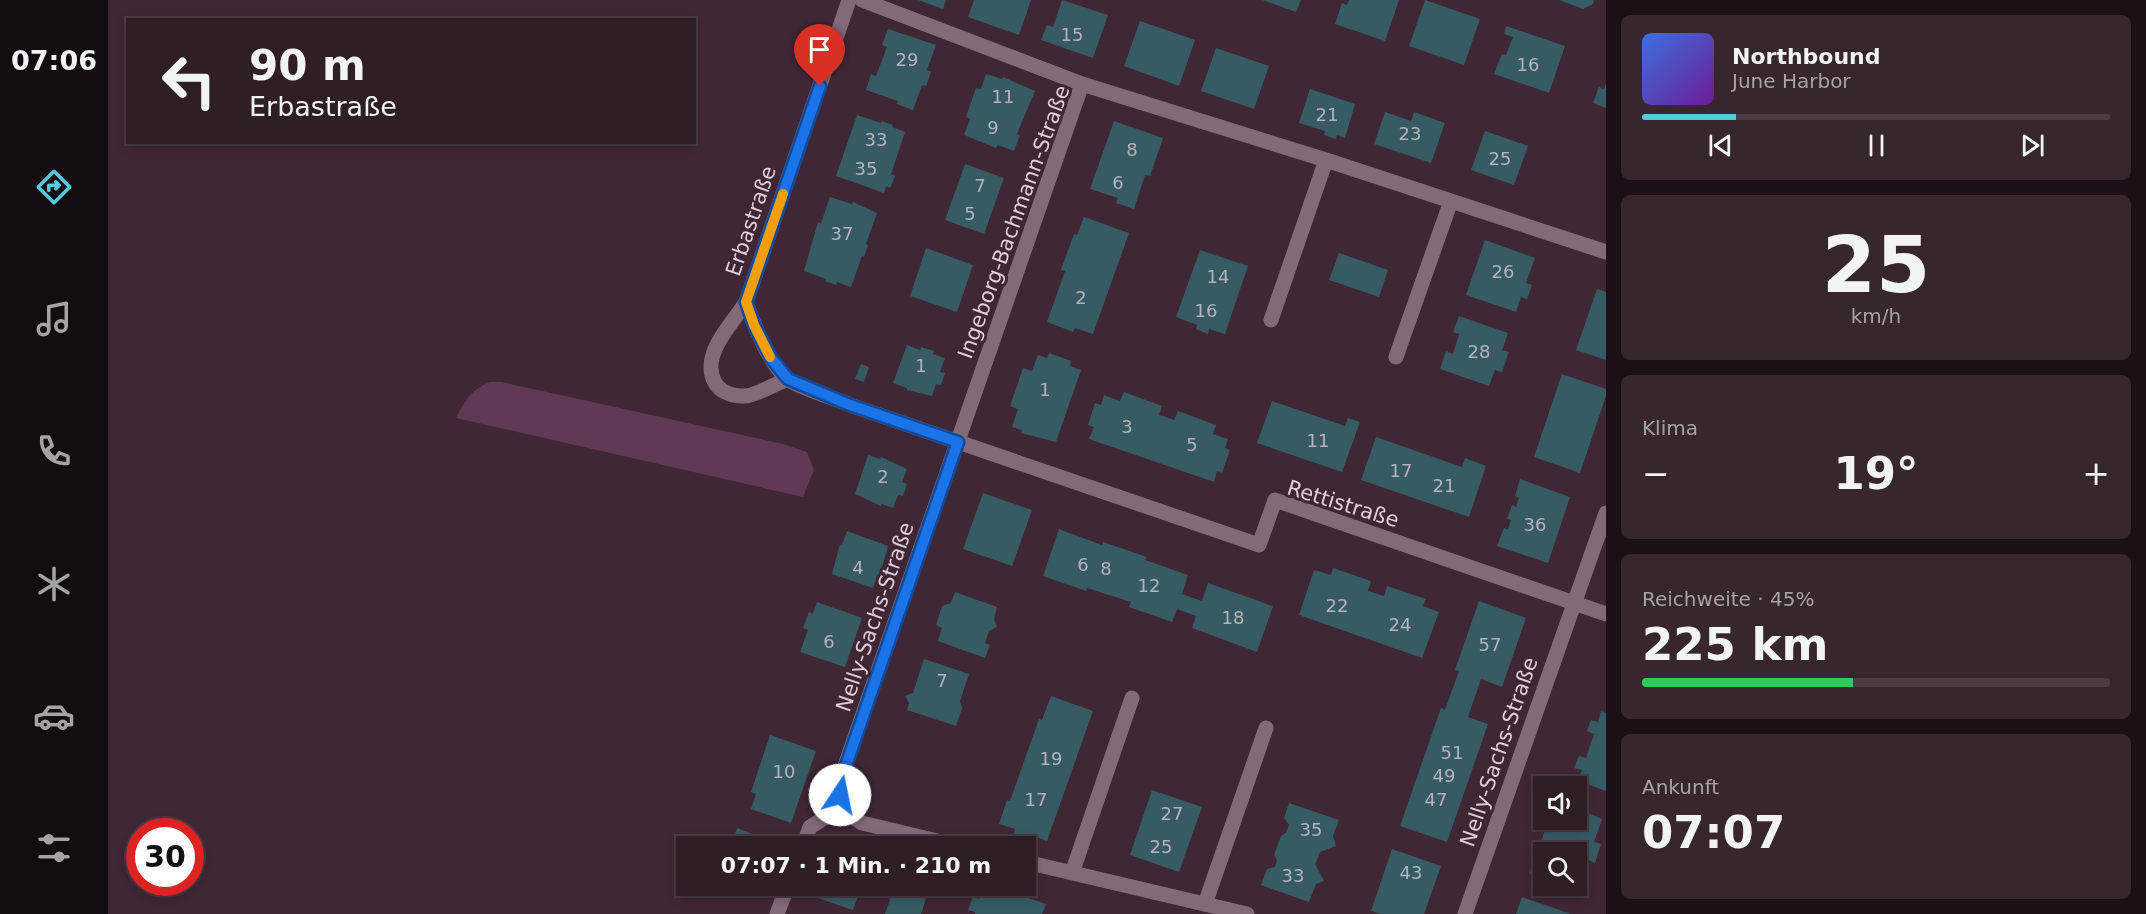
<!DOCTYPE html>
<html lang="de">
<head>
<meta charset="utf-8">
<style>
	body { margin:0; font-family:"DejaVu Sans",sans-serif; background:#372630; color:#f1f3f6; height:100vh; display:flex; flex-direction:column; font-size:22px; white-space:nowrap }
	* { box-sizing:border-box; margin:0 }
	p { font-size:20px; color:#a7a2a8 }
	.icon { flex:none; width:33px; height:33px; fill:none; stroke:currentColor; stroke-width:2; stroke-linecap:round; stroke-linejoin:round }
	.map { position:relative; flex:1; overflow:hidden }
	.drawer { display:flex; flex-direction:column; gap:15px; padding:15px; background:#1a1016; width:540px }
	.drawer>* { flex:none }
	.hud { position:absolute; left:18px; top:18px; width:570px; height:126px; border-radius:0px; box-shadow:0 3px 9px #0003,0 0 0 2px #4a3b45; background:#2f1d28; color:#f1f3f6; overflow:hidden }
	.tools { position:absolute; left:1425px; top:776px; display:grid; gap:12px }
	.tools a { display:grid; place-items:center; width:54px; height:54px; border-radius:0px; background:#2f1d28; box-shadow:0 3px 9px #0003,0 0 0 2px #4a3b45; font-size:30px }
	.speed { position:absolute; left:18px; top:818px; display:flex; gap:12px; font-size:30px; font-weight:700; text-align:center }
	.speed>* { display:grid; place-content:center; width:78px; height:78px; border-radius:50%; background:#2f1d28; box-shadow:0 3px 9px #0003,0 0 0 2px #4a3b45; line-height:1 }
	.speed .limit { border:9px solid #d22; background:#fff; color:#111 }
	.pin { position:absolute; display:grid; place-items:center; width:51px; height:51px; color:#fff; margin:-62px -26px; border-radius:50% 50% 50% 0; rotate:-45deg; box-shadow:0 0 6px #0007 }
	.pin .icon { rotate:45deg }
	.me { position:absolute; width:66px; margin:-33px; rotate:11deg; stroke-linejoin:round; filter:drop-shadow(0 0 4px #0008) }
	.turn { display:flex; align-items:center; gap:21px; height:126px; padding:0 24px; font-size:27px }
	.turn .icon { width:78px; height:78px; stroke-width:2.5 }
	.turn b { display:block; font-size:42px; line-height:51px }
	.big { font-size:45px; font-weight:700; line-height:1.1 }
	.drawer .card { flex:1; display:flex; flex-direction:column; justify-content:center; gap:9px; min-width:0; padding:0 21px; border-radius:9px; background:#372630 }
	.drawer .dial { align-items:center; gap:0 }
	.dial b { font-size:78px; line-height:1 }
	.song { display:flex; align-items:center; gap:18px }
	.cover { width:72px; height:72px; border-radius:9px; background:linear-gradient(135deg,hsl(220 70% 55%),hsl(280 70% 35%)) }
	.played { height:6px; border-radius:3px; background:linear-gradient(90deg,#55cadf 20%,#4a3b45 20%) }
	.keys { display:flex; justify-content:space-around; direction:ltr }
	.heat { display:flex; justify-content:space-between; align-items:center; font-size:33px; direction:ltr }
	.charge { height:9px; border-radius:4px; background:linear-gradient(90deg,#34c759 45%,#4a3b45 0) }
	.trip { position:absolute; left:568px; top:836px; width:360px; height:60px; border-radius:0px; background:#2f1d28; box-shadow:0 3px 9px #0003,0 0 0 2px #4a3b45; font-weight:700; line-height:60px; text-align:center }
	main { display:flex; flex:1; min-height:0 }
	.dock { display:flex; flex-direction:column; width:108px; justify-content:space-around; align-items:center; background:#130c10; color:#a7a2a8 }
	.dock .icon { width:42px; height:42px }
	.dock .selected { color:#55cadf }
	.dock b { font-size:27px; color:#f1f3f6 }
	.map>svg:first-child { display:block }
	.green { fill:#613954 }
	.building { fill:#375b62 }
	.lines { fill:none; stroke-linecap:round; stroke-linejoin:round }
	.minor { stroke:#826a79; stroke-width:15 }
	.route-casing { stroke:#114b97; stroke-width:15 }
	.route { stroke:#1a73e8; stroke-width:10 }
	.slow { stroke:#f59e0b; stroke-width:10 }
	.labels { text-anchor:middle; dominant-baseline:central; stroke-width:6; stroke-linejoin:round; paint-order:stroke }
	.number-label { font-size:18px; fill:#b5b2ba }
	.street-label { font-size:21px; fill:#dfcfd8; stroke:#3f2736 }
</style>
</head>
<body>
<main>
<nav class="dock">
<b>07:06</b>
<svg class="icon selected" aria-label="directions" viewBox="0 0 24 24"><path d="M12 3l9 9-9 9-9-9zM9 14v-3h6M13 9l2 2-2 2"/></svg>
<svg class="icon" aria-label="music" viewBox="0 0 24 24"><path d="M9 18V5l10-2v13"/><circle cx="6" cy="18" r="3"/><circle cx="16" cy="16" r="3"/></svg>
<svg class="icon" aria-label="phone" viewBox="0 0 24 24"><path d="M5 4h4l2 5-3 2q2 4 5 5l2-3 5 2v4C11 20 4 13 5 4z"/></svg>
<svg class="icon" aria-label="climate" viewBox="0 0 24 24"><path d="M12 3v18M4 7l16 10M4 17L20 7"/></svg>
<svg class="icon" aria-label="car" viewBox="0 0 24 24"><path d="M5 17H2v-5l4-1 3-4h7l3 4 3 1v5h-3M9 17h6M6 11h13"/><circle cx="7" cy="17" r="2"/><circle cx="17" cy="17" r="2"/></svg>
<svg class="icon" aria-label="filters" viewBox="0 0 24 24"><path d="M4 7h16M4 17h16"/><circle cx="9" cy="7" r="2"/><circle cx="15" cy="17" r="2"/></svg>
</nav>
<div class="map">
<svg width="1498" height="914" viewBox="0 0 1498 914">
	<rect width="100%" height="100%" fill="#3f2736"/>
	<path class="green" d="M 382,382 L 393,382 L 675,444 L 699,452 L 706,470 L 695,497 L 348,418 C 358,399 362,391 382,382 Z"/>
	<path class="building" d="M 810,0 L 838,0 L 835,9 Z
		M 866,0 L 923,0 L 911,35 L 860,17 Z
		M 954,0 L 1000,15 L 985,58 L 933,40 L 939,25 L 945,27 Z
		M 1154,0 L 1193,0 L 1188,12 Z
		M 1241,0 L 1291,0 L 1277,41 L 1227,24 L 1234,3 L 1239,5 Z
		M 1317,0 L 1372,19 L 1356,65 L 1301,46 Z
		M 1451,0 L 1486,0 L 1485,4 L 1475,9 Z
		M 1032,21 L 1087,40 L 1071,86 L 1016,66 Z
		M 1398,26 L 1457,46 L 1441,93 L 1386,74 L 1394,54 L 1398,55 L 1405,37 L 1396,34 Z
		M 780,29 L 828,45 L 819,70 L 823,72 L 818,86 L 814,85 L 805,110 L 789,104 L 790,101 L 758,90 L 763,74 L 768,76 L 779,47 L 774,45 Z
		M 1108,48 L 1161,66 L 1146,109 L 1093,91 Z
		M 878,74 L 894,79 L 895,77 L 927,91 L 909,134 L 912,135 L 906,151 L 890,145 L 888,148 L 856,135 L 862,119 L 858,117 L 868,88 L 873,89 Z
		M 1498,83 L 1498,108 L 1485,103 L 1491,87 L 1496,89 Z
		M 1202,89 L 1247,104 L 1237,138 L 1229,135 L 1228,139 L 1216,135 L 1217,131 L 1191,123 Z
		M 1277,112 L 1303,121 L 1306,112 L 1337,123 L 1323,163 L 1266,144 Z
		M 749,115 L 773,123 L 774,121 L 785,125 L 784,127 L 797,132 L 783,174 L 787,176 L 782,188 L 778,186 L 776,193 L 728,176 Z
		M 1006,121 L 1055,138 L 1042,176 L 1037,175 L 1026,209 L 1008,203 L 1010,198 L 982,189 Z
		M 1377,131 L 1420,146 L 1406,185 L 1363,170 Z
		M 857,164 L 896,178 L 876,234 L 837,220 Z
		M 722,197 L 744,204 L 745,202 L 769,213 L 758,244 L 760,245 L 756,257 L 754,256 L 743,287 L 729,282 L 728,285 L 717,281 L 718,279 L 696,271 L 710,222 L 713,223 Z
		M 976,217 L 1021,233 L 985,334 L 967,328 L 965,332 L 939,322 L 957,271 L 953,270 L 966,234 L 969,235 Z
		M 1377,240 L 1427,258 L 1418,283 L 1424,285 L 1419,299 L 1413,297 L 1408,312 L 1358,295 Z
		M 818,248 L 865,265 L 849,312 L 802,296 Z
		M 1092,250 L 1140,266 L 1117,334 L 1101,329 L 1100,334 L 1088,329 L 1089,325 L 1068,317 Z
		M 1231,253 L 1280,270 L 1271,297 L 1221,280 Z
		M 1489,289 L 1498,292 L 1498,360 L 1468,350 Z
		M 1351,316 L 1400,333 L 1394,350 L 1401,352 L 1394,372 L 1387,370 L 1381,386 L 1332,369 L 1338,351 L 1345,354 L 1351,334 L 1345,332 Z
		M 799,345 L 812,350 L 813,347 L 826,351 L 825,354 L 837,358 L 832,372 L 837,373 L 833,385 L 828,384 L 824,396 L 799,390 L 799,388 L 785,383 Z
		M 941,353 L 963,361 L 962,366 L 973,370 L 948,442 L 913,433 L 914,430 L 904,427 L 910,409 L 902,406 L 915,368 L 924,371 L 930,355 L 939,358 Z
		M 753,364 L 761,367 L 756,382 L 747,379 Z
		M 1454,374 L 1498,389 L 1498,396 L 1472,473 L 1426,457 Z
		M 1016,392 L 1054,406 L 1051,415 L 1058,417 L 1066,420 L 1070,411 L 1108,425 L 1105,434 L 1120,439 L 1117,448 L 1122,450 L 1114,473 L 1109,471 L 1106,482 L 981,439 L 986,427 L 980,425 L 987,403 L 993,405 L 996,395 L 1012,401 Z
		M 1164,401 L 1237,426 L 1240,418 L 1252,422 L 1234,472 L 1149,443 Z
		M 1268,437 L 1354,467 L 1357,458 L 1378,466 L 1361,517 L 1253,480 Z
		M 760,455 L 772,459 L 773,457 L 799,469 L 794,482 L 799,484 L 795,496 L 790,495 L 785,508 L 774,504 L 773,506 L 747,494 Z
		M 1412,479 L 1462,497 L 1440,563 L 1389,546 L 1396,528 L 1400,529 L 1403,520 L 1399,519 L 1404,505 L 1408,507 L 1411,498 L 1407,496 Z
		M 875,493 L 924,510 L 904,566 L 855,549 Z
		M 951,529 L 994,545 L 995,542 L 1039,557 L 1037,560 L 1080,575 L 1074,594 L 1094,601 L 1100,583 L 1165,606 L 1149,652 L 1084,628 L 1088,616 L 1069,609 L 1064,622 L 1021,607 L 1023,602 L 979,588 L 978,591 L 935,576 Z
		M 739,531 L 780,546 L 772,575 L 770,574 L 765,588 L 724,574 L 732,544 L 734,545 Z
		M 1225,568 L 1263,581 L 1260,591 L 1276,596 L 1279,586 L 1318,599 L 1315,606 L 1331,612 L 1314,658 L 1191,615 L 1206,570 L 1223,575 Z
		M 847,592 L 889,607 L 886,619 L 889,627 L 881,631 L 877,643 L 882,645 L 877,658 L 830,641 L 834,628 L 828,625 L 834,606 L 843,603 Z
		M 1371,601 L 1418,618 L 1394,687 L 1373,679 L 1360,717 L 1380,724 L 1339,842 L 1292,826 L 1333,708 L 1337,710 L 1351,671 L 1347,670 Z
		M 709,602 L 754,618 L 737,667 L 692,652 L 700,630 L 695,628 L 701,612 L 705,614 Z
		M 816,659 L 861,674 L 852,701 L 854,708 L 848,726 L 799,710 L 801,703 L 797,696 L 805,693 Z
		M 943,696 L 985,711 L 939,841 L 923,835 L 921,841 L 905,835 L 907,829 L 891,824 L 899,800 L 902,801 L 931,719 L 934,720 Z
		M 1493,711 L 1498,713 L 1498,791 L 1470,781 L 1474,770 L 1466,768 L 1471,756 L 1478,758 L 1486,734 L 1479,731 L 1483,720 L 1490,722 Z
		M 662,735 L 708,751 L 683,823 L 643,809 L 648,794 L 643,792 Z
		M 1044,790 L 1094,807 L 1071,872 L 1022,855 Z
		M 1181,803 L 1231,820 L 1225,836 L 1228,846 L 1212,852 L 1210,858 L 1207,864 L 1216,881 L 1208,884 L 1201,902 L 1153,885 L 1159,869 L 1167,867 L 1169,860 L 1166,855 L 1170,844 L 1173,836 L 1178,833 L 1181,825 L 1176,818 Z
		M 1468,808 L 1494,819 L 1486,842 L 1493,844 L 1487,863 L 1480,860 L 1470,890 L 1458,885 L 1468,885 L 1468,852 L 1436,852 L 1436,878 L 1422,873 L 1441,819 L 1468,819 Z
		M 629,828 L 675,846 L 624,846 Z
		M 1284,849 L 1333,866 L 1316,914 L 1273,914 L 1263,911 Z
		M 621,885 L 661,885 L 657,898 Z
		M 705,885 L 754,885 L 745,910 L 701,895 Z
		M 787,885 L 822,885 L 813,914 L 777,914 L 782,900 L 778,892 L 786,888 Z
		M 875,887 L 893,894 L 894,889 L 938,904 L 934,914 L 867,914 L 867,912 L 860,910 L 865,896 L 871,899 Z
		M 1414,897 L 1463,914 L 1408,914 Z"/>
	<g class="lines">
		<path class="minor" d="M 741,0 L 638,302 C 645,323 663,368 681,380 C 695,389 726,398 742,405 L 1151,545 L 1167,500 L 1498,614
			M 754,0 L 974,84
			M 638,302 C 630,315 615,332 609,345 C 596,370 604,397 637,396 C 647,396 669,383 680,379
			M 1163,320 L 1218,160
			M 1288,357 L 1343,201
			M 695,846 L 702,827 L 732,808
			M 850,846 L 754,823 L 732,808 L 731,783 L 974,84 L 1218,160 L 1498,252
			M 918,862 L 1139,914
			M 964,873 L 1024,698
			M 1097,904 L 1158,728
			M 669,914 L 680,885
			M 1357,914 L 1498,513"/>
	</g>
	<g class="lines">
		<g class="route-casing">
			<path id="route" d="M 712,86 L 638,302 L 646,325 L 663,358 L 680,379 L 742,405 L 850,442 L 732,783 L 732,795"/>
		</g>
		<use href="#route" class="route"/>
		<path class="slow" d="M 662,357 L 646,325 L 638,302 L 675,194"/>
	</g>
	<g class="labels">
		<g class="number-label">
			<text x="964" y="34">15</text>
			<text x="799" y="59">29</text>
			<text x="1420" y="64">16</text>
			<text x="895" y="96">11</text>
			<text x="1219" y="114">21</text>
			<text x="885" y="127">9</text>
			<text x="1302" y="133">23</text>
			<text x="768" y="139">33</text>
			<text x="1024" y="149">8</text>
			<text x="1392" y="158">25</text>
			<text x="758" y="168">35</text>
			<text x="1010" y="182">6</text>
			<text x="872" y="185">7</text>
			<text x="862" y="213">5</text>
			<text x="734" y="233">37</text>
			<text x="1395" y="271">26</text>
			<text x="1110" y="276">14</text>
			<text x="973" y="297">2</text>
			<text x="1098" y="310">16</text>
			<text x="1371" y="351">28</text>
			<text x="813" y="365">1</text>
			<text x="937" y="389">1</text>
			<text x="1019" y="426">3</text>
			<text x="1210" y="440">11</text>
			<text x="1084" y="444">5</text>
			<text x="1293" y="470">17</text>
			<text x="775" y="476">2</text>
			<text x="1336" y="485">21</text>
			<text x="1427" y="524">36</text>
			<text x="975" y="564">6</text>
			<text x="750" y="567">4</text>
			<text x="998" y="568">8</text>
			<text x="1041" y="585">12</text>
			<text x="1229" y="605">22</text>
			<text x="1125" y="617">18</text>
			<text x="1292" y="624">24</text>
			<text x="721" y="641">6</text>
			<text x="1382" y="644">57</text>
			<text x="834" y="680">7</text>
			<text x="1344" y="752">51</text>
			<text x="943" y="758">19</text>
			<text x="676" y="771">10</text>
			<text x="1336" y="775">49</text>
			<text x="928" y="799">17</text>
			<text x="1328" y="799">47</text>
			<text x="1064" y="813">27</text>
			<text x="1203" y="829">35</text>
			<text x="1053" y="846">25</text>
			<text x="1303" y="872">43</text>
			<text x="1185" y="875">33</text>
		</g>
		<g class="street-label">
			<text transform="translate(643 221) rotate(-71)">Erbastraße</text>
			<text transform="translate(906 222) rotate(-70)">Ingeborg-Bachmann-Straße</text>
			<text transform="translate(1235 504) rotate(17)">Rettistraße</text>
			<text transform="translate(767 617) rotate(-71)">Nelly-Sachs-Straße</text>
			<text transform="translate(1391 752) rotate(-71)">Nelly-Sachs-Straße</text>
		</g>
	</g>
</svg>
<div class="tools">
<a><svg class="icon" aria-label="sound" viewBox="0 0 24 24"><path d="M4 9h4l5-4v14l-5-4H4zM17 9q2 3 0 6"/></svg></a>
<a><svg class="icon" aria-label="search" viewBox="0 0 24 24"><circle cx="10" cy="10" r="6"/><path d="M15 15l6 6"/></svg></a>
</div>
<div class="speed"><div class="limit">30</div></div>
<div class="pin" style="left:712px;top:86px;background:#d93025"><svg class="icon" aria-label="arrive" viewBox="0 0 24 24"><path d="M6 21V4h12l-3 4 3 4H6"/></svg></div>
<svg class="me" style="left:732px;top:795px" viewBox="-20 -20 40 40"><circle r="19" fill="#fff"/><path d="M0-13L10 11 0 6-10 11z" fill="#1a73e8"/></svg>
<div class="trip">07:07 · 1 Min. · 210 m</div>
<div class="hud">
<div class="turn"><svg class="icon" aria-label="left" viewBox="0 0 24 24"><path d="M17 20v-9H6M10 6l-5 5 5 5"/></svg><div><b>90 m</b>Erbastraße</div></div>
</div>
</div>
<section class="drawer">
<div class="card">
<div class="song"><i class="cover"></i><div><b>Northbound</b><p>June Harbor</p></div></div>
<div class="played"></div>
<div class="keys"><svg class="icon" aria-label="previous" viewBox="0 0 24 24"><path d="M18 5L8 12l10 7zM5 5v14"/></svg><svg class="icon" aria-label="pause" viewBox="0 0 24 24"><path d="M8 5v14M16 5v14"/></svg><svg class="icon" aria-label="next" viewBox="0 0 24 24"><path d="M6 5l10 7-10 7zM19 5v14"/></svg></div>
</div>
<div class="card dial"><b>25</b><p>km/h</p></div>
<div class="card"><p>Klima</p>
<div class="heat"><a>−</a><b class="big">19°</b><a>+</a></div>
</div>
<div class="card"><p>Reichweite · 45%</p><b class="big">225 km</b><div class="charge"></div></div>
<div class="card"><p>Ankunft</p><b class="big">07:07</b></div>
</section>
</main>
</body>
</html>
